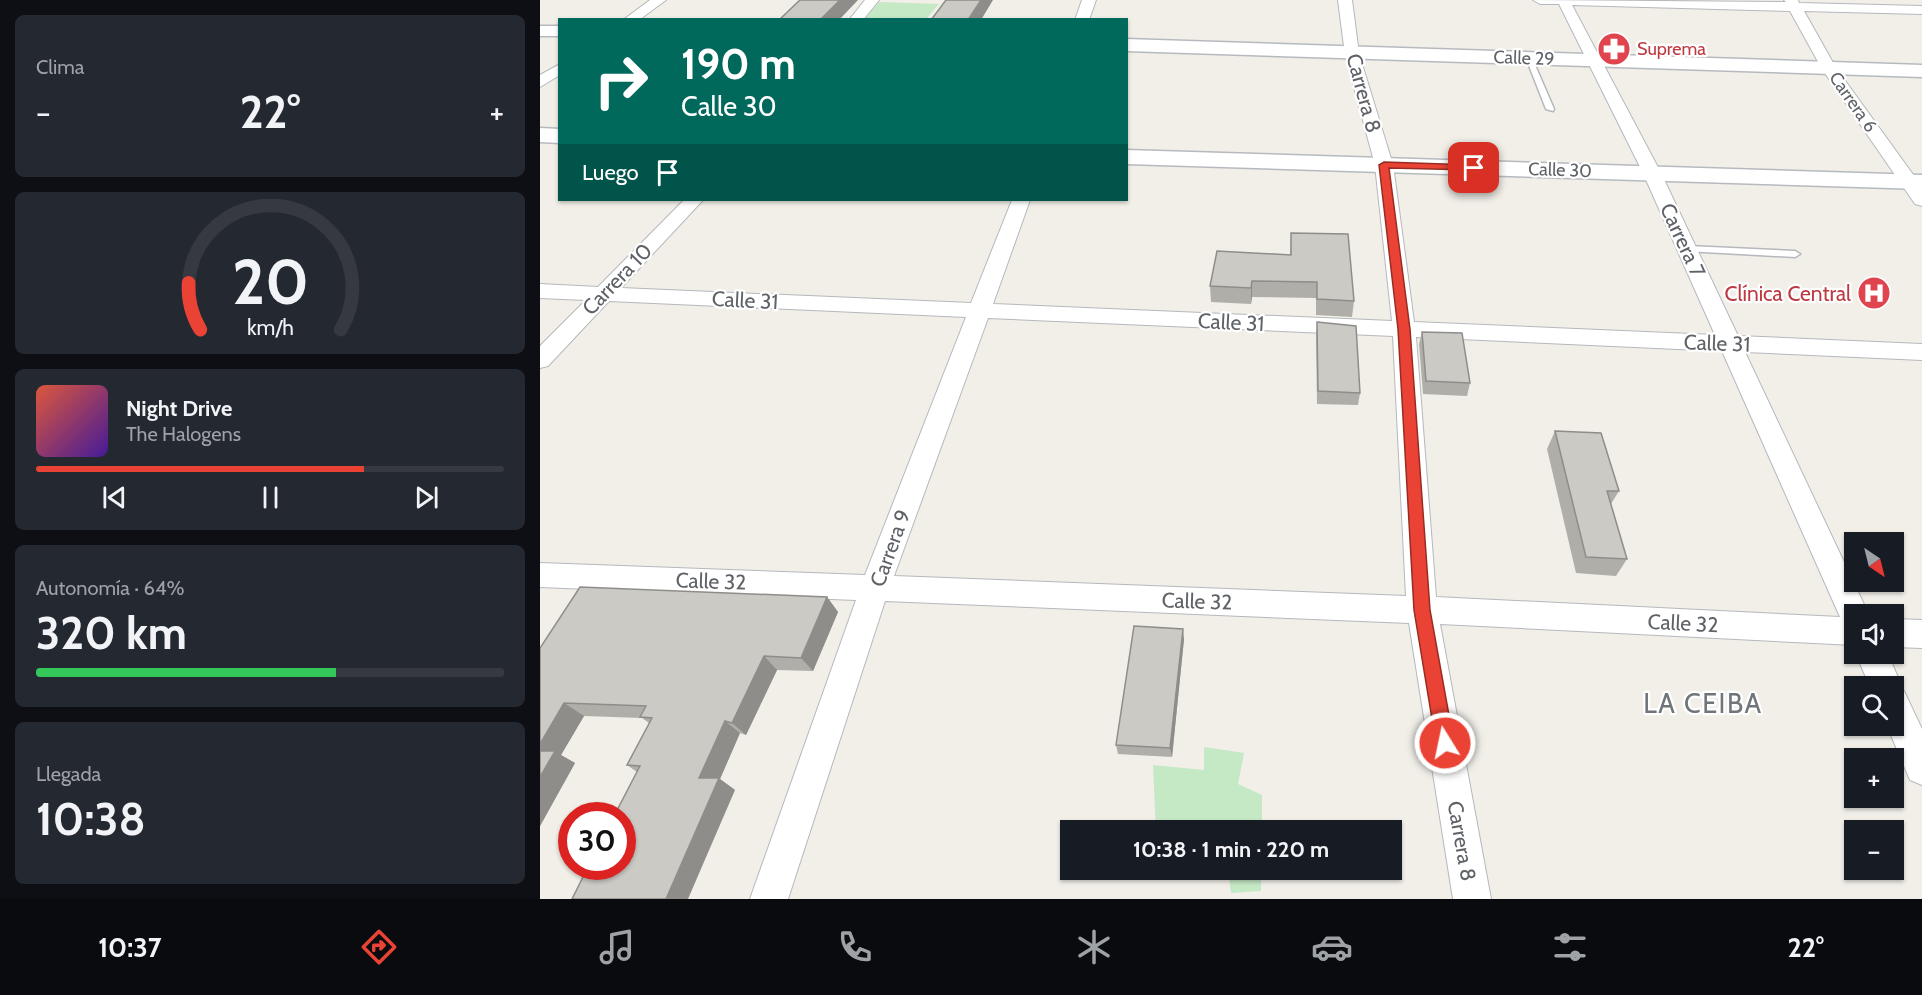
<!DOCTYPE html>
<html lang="es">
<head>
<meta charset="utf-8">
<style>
	body { margin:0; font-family:Cabin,sans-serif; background:#242831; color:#f1f3f6; height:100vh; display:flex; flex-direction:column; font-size:22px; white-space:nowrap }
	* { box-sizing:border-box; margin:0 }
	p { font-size:20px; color:#9ea1a6 }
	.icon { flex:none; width:33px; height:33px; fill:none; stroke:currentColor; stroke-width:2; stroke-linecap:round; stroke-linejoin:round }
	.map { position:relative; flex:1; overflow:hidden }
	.panel { display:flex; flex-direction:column; gap:15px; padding:15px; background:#0d0f14; width:540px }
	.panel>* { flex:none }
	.banner { position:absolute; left:18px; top:18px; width:570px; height:183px; border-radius:0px; box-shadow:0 2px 4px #0004; background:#00695c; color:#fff; overflow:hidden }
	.needle { width:39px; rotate:145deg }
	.controls { position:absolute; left:1304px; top:532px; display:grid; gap:12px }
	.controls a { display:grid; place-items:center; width:60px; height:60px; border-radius:0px; background:#171b24; box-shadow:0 2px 4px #0004; font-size:30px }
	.speed { position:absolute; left:18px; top:802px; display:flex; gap:12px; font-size:30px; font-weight:700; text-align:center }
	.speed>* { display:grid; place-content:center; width:78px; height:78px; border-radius:50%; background:#171b24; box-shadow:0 2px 4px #0004; line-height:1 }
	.speed .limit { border:9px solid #d22; background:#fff; color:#111 }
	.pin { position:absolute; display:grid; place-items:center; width:51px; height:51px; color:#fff; margin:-26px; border-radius:12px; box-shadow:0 3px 9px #0006 }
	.me { position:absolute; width:66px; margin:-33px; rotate:350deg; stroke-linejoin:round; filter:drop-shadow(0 0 4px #0008) }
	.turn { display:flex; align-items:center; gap:21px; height:126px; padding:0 24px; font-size:27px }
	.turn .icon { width:78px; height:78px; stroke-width:2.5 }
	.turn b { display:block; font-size:42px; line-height:51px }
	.then { display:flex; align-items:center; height:57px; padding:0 24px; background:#0003; gap:12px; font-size:22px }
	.big { font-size:45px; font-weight:800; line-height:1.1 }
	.panel .widget { flex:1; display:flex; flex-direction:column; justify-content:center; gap:9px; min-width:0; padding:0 21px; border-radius:9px; background:#242831 }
	.panel .dial { align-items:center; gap:0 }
	.dial svg { height:156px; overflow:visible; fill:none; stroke:#363941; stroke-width:7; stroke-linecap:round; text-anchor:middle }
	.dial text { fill:#f1f3f6; stroke:none }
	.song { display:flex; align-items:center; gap:18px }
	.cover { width:72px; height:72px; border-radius:9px; background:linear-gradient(135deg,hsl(10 70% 55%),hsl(260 70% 35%)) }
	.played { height:6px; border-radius:3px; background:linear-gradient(90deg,#ea4335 70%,#363941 70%) }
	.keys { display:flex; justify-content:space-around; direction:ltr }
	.heat { display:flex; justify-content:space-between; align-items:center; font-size:33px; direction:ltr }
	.charge { height:9px; border-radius:4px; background:linear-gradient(90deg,#34c759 64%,#363941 0) }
	.trip { position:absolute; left:520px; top:820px; width:342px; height:60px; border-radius:0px; background:#171b24; box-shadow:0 2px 4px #0004; font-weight:800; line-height:60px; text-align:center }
	.menu { display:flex; height:96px; justify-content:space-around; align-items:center; background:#090b0e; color:#9ea1a6 }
	.menu .icon { width:42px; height:42px }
	.menu .on { color:#ea4335 }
	.menu b { font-size:27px; color:#f1f3f6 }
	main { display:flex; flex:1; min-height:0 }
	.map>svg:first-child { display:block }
	.green { fill:#c5e8c5 }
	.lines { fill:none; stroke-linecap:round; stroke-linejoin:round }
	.lane-casing { stroke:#b5b8bc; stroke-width:3 }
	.street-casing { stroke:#b5b8bc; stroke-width:2 }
	.secondary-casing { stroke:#b6babf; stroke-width:3 }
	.lane { fill:#fff; fill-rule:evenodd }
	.street { fill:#fff; fill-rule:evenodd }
	.secondary { fill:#fff; fill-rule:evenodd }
	.wall { fill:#afaea9 }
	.shaded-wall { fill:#8f8d8a }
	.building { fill:#cccac5; stroke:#8f8d8a; stroke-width:1.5 }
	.route { fill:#ea4335; stroke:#982c22; stroke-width:1.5 }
	.labels { text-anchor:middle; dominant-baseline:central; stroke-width:4.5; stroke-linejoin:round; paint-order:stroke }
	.far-health-label { font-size:18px; fill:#be3a42; stroke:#fff; text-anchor:start }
	.far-street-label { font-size:18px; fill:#5f6368; stroke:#fff }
	.street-label { font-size:21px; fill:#5f6368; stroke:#fff }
	.health-label { font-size:21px; fill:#be3a42; stroke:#fff; text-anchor:end }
	.near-neighbourhood-label { font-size:27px; letter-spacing:1.5px; fill:#70757a; stroke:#fff }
</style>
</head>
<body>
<main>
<section class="panel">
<div class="widget"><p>Clima</p>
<div class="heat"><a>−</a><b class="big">22°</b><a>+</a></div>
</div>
<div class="widget dial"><svg viewBox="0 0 100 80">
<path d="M14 69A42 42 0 1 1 86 69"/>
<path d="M14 69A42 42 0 0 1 8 45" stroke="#ea4335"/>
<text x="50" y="56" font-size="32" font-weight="700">20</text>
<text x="50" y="72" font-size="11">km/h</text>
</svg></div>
<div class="widget">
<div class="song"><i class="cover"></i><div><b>Night Drive</b><p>The Halogens</p></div></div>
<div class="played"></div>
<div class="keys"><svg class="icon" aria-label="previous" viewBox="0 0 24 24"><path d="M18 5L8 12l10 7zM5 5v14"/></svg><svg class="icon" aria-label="pause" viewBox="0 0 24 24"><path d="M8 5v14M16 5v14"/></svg><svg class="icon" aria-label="next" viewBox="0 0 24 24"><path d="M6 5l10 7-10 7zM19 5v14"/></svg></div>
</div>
<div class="widget"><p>Autonomía · 64%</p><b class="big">320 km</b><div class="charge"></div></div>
<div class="widget"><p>Llegada</p><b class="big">10:38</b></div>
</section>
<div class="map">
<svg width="1382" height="899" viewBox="0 0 1382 899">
	<rect width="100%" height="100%" fill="#f1efe8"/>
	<path class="green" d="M 339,2 L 399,4 L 386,19 L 323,20 Z
		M 664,747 L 704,753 L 698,784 L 722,795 L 722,831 L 616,831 L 613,765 L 664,770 Z
		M 619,870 L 721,870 L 721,891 L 691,893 L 689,877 L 621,878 Z"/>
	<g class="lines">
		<g class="lane-casing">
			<path id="lane" d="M 989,56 L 992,58 L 1014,109 L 1013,111 L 1006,109 L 986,58 Z
				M 1148,246 L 1255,251 L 1260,254 L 1255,257 L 1145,251 L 1143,249 Z"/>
		</g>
		<g class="street-casing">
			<path id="street" d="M 110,0 L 126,0 L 99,20 L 83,20 Z
				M 325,0 L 339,0 L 323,20 L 309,20 Z
				M 542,0 L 556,0 L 549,20 L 535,20 Z
				M 798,0 L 812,0 L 819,54 L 853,165 L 874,322 L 1175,335 L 1103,173 L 1019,4 L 1000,4 L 993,0 L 1246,2 L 1244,0 L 1258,0 L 1259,3 L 1382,6 L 1382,14 L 1264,11 L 1296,68 L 1382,187 L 1382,206 L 1375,204 L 1282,69 L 1250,11 L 1032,5 L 1121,173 L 1198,336 L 1382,344 L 1382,360 L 1205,352 L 1329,615 L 1314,615 L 1314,645 L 900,624 L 951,899 L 913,899 L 869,623 L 345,601 L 248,899 L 210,899 L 316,600 L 0,587 L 0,563 L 325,575 L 426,317 L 69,301 L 8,366 L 0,368 L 0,346 L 46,300 L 0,298 L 0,284 L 58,287 L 144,200 L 163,200 L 81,288 L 431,303 L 472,200 L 490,200 L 453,304 L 852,321 L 835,165 L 805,54 ZM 448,318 L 853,336 L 866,596 L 354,576 ZM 876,337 L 1182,351 L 1300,617 L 896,597 Z
				M 20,64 L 20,75 L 0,87 L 0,75 Z
				M 1353,619 L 1382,620 L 1382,648 L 1353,647 Z
				M 1316,654 L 1348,654 L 1362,687 L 1361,690 L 1364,691 L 1382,729 L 1382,785 L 1370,780 L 1347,726 L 1353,726 L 1353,687 L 1330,687 Z"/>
		</g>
		<g class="secondary-casing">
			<path id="secondary" d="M 0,26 L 20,26 L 20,36 L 0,36 Z
				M 586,39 L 1382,65 L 1382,77 L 586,51 Z
				M 0,128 L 20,129 L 20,143 L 0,142 Z
				M 586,150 L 1382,175 L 1382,189 L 586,164 Z"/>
		</g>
		<use href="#lane" class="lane"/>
		<use href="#street" class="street"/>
		<use href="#secondary" class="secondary"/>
	</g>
	<path class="wall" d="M 338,200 L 369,200 L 369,201 Z
		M 751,233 L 814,301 L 812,317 L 776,315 L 776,298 L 712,297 L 711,304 L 671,302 L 670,286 L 750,255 Z
		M 777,322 L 820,393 L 818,405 L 777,404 L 776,335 Z
		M 882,332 L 930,383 L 927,396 L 883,394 L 879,344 Z
		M 1015,431 L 1079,491 L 1071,504 L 1087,559 L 1076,576 L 1036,573 L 1007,449 Z
		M 287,597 L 298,612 L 273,671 L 237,670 L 206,735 L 200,733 L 180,779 L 195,790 L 97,772 L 87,765 L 109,723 L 102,718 L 44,716 L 21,755 L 35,763 L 0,826 L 0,648 Z
		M 644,639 L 632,757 L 578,754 L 576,745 Z"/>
	<path class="shaded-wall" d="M 300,0 L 318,0 L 299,20 L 280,20 Z
		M 441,0 L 453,0 L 441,20 L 428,20 Z
		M 712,281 L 712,297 L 711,304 L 711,288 Z
		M 287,597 L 298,612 L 273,671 L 261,658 Z
		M 643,629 L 644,639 L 632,757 L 630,748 Z
		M 224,656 L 237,670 L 206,735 L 192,723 Z
		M 24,703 L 44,716 L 21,755 L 35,763 L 0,826 L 0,744 Z
		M 185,721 L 200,733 L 180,779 L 195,790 L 148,899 L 126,899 L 159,778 Z"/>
	<path class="building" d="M 260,0 L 300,0 L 280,20 L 239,20 Z
		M 406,0 L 441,0 L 428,20 L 391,20 Z
		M 751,233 L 808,234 L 814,301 L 777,299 L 777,282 L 712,281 L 711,288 L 670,286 L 677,251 L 751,255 Z
		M 777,322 L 816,326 L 820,393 L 778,391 Z
		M 882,332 L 922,333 L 930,383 L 886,381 Z
		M 1015,431 L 1061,433 L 1079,491 L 1067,491 L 1087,559 L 1046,557 Z
		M 40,587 L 287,597 L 261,658 L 224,656 L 192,723 L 185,721 L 159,778 L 179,778 L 126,899 L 32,899 L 48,867 L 82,867 L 82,816 L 74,816 L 100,766 L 87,765 L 112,718 L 100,717 L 106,706 L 24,703 L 0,744 L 0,648 Z
		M 594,626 L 643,629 L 630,748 L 576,745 Z
		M 0,751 L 15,751 L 0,777 Z"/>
	<path class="route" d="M 844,162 L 934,165 L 938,168 L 934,170 L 849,168 L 870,329 L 890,610 L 914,743 L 911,749 L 905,752 L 898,749 L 896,743 L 874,610 L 858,329 L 839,165 Z"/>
	<defs>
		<g id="pharmacy-disc" transform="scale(1.725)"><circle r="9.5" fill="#e0444e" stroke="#fff"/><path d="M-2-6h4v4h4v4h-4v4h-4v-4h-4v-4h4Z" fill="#fff"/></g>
		<g id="hospital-disc" transform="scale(1.725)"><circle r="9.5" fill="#e0444e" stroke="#fff"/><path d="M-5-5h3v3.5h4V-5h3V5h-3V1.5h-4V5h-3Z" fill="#fff"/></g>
	</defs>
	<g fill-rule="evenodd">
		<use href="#pharmacy-disc" x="1074" y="49"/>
		<use href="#hospital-disc" x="1334" y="293"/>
	</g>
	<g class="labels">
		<g class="far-health-label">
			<text x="1097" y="49">Suprema</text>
		</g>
		<g class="far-street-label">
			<text transform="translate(984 58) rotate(2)">Calle 29</text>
			<text transform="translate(1313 102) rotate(55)">Carrera 6</text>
			<text transform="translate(1020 170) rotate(2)">Calle 30</text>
		</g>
		<g class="street-label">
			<text transform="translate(824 93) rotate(75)">Carrera 8</text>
			<text transform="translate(1143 240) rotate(65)">Carrera 7</text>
			<text transform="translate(77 279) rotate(-46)">Carrera 10</text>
			<text transform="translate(205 300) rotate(3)">Calle 31</text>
			<text transform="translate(691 322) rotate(3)">Calle 31</text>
			<text transform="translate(1177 343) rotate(2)">Calle 31</text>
			<text transform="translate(350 548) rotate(-70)">Carrera 9</text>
			<text transform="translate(171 581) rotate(2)">Calle 32</text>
			<text transform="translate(657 601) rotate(2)">Calle 32</text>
			<text transform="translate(1143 623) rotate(3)">Calle 32</text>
			<text transform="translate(922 841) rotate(80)">Carrera 8</text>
		</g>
		<g class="health-label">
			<text x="1311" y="293">Clínica Central</text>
		</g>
		<g class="near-neighbourhood-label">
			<text x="1163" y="703">LA CEIBA</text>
		</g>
	</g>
</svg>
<div class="controls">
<a><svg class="needle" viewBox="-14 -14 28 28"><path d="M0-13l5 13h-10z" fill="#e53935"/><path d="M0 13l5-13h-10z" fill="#9ea1a6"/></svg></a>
<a><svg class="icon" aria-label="sound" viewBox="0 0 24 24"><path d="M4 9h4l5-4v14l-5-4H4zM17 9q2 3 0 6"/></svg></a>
<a><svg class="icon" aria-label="search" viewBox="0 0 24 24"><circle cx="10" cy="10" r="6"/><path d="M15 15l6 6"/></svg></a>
<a>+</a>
<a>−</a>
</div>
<div class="speed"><div class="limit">30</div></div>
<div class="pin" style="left:934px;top:168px;background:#d93025"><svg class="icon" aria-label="arrive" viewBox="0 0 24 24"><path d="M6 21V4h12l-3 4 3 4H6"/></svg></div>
<svg class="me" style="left:905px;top:743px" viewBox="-20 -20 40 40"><circle r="17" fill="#ea4335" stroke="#fff" stroke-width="3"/><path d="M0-11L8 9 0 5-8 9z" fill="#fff"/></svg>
<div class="trip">10:38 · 1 min · 220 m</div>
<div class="banner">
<div class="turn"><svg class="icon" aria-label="right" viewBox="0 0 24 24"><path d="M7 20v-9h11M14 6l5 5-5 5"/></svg><div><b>190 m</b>Calle 30</div></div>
<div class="then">Luego<svg class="icon" aria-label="arrive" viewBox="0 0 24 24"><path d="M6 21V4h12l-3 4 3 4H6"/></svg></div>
</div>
</div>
</main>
<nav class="menu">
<b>10:37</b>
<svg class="icon on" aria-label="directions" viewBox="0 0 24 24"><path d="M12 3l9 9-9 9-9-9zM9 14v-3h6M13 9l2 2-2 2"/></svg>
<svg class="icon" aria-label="music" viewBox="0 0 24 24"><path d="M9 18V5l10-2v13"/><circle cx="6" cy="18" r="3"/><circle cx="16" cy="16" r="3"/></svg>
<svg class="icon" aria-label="phone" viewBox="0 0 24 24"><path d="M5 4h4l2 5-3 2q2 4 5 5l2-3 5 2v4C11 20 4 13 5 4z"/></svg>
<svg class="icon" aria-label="climate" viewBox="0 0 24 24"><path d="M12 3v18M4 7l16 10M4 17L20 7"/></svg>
<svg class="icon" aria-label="car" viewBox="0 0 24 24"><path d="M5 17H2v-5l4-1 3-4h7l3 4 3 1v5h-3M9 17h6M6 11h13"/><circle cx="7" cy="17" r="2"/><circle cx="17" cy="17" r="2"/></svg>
<svg class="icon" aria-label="filters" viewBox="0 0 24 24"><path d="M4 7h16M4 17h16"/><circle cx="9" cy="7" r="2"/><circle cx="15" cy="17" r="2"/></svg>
<b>22°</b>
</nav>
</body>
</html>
